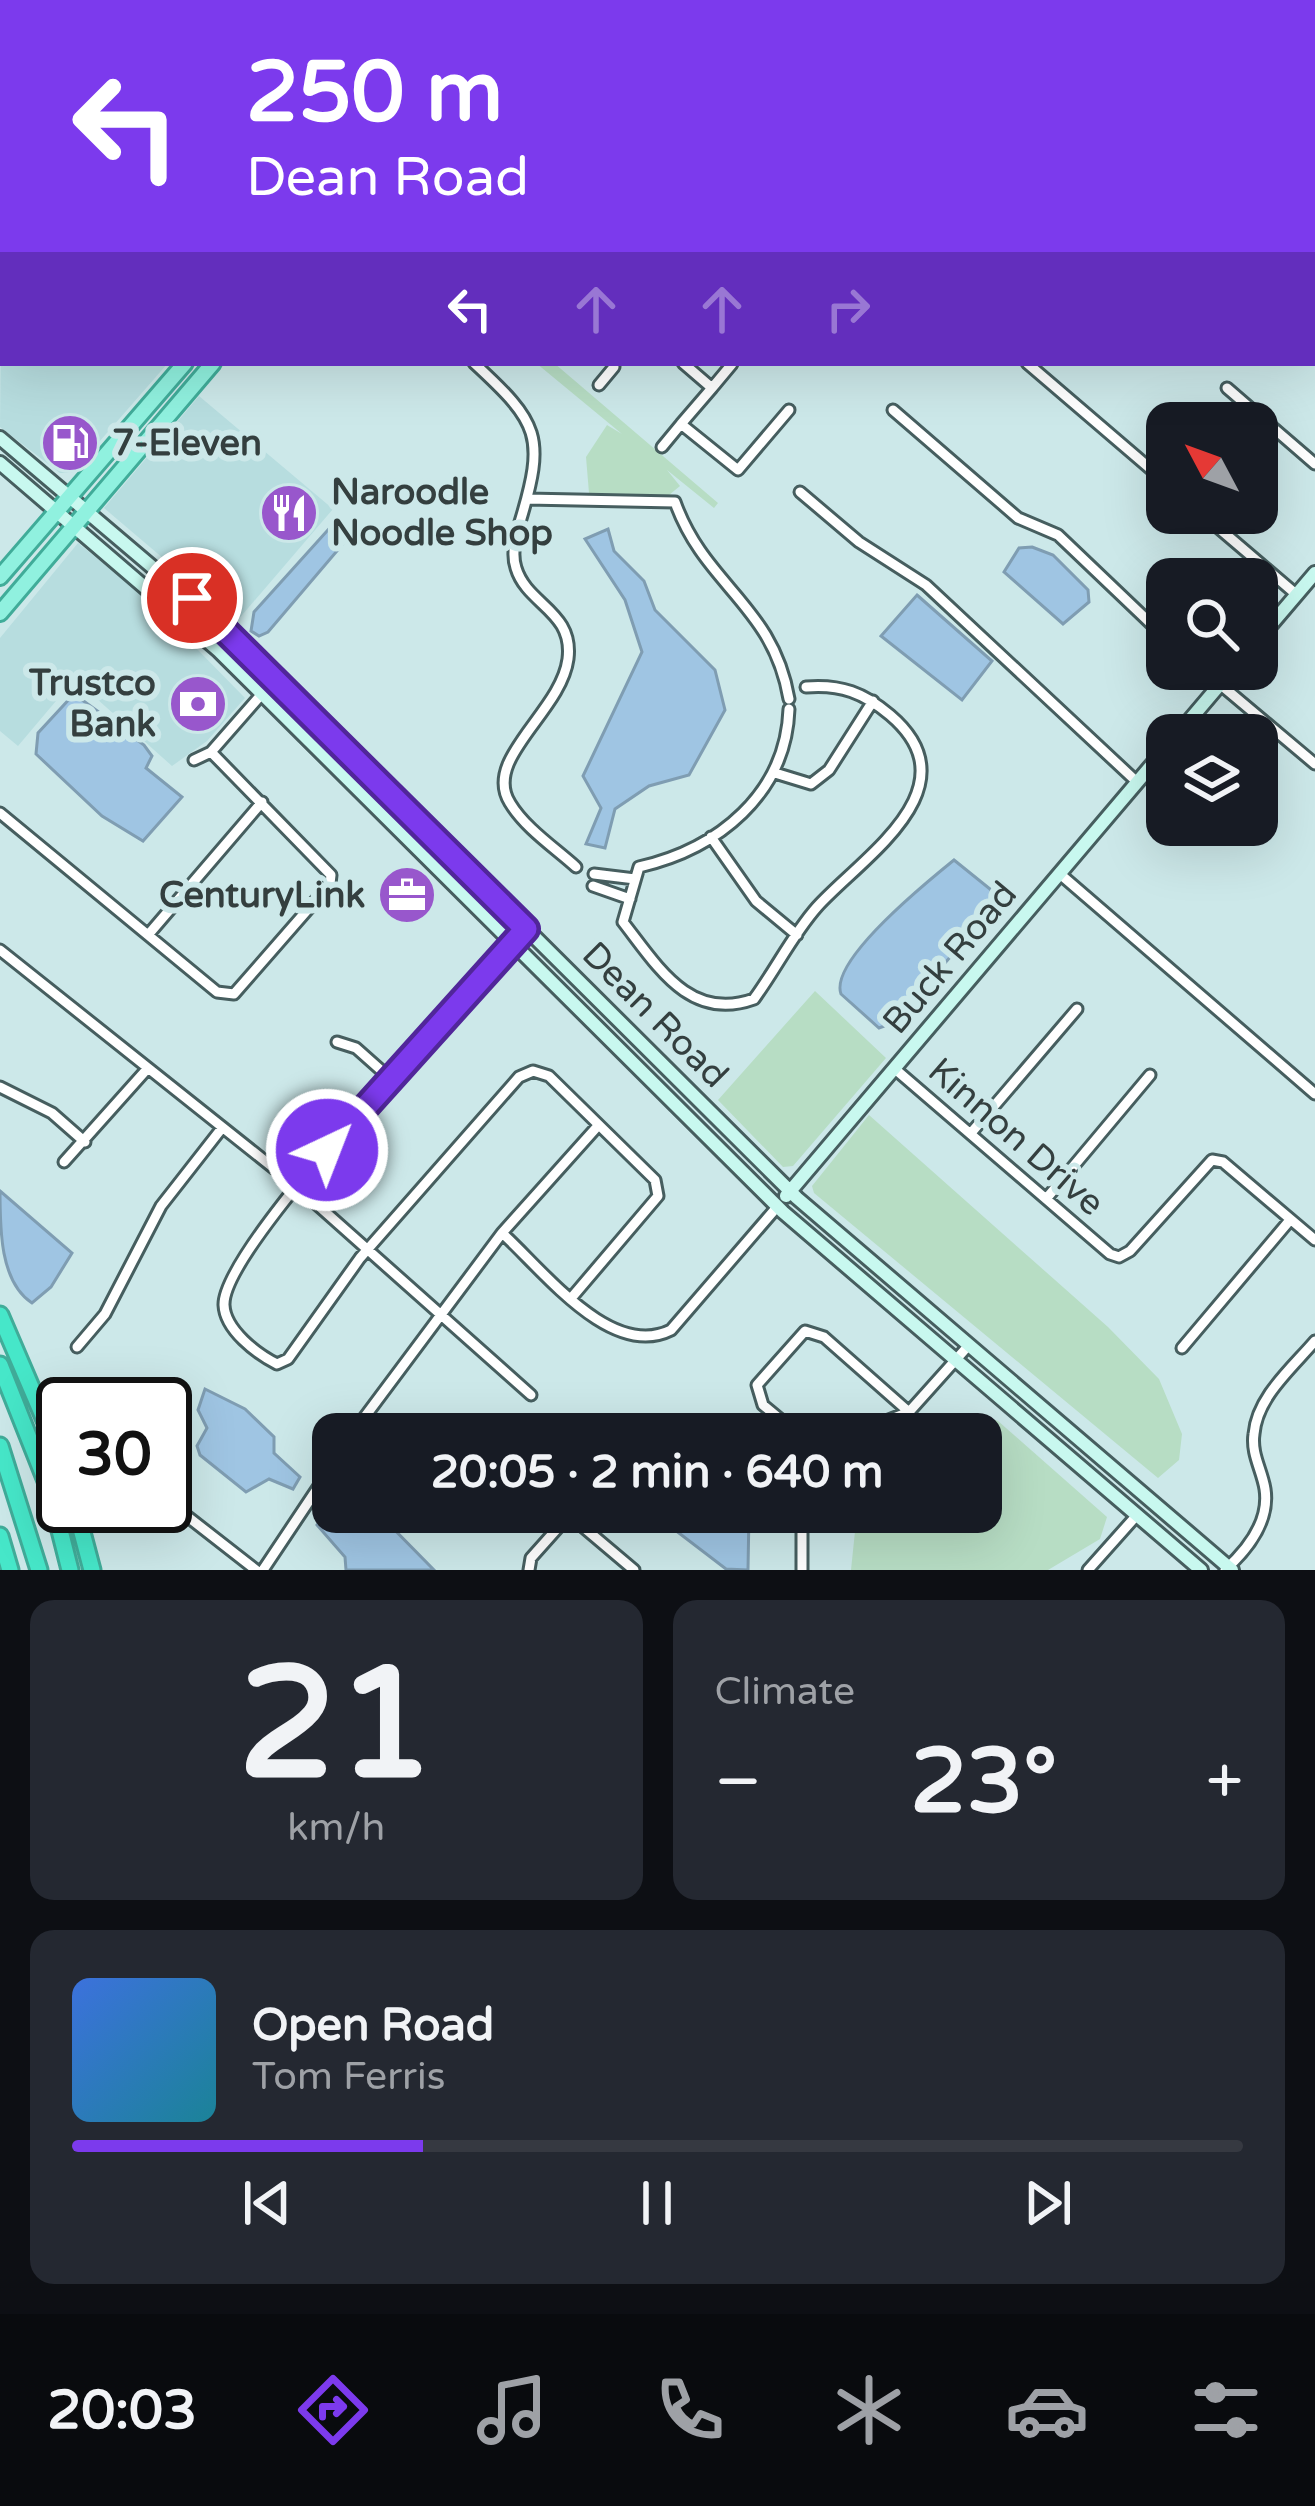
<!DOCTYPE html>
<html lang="en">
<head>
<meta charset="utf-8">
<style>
	body { margin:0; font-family:"Varela Round",sans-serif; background:#242831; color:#f1f3f6; height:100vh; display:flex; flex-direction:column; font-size:45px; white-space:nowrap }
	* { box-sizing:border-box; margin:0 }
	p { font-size:39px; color:#9ea1a6 }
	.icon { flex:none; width:66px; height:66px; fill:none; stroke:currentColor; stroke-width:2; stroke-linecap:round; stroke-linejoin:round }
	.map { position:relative; height:1570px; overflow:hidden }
	.drawer { display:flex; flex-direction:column; gap:30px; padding:30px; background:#0d0f14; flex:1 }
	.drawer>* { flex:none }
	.top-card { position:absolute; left:0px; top:0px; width:1317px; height:366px; box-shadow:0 12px 48px #0002; background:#7c3aed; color:#fff; overflow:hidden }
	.needle { width:78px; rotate:311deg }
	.tools { position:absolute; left:1146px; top:402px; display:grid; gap:24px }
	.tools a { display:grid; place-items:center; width:132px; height:132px; border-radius:24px; background:#171b24; box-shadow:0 12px 48px #0002; font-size:60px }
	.speed { position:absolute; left:36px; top:1377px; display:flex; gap:24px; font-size:60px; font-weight:700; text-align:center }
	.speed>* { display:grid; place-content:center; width:156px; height:156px; border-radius:50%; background:#171b24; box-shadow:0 12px 48px #0002; line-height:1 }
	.speed .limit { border:6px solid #111; border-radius:18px; background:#fff; color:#111 }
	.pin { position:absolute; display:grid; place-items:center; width:102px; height:102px; color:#fff; margin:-51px; border:6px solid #fff; border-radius:50%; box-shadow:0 3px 12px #0007 }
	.me { position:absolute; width:132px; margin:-66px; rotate:43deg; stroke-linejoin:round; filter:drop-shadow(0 0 9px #0008) }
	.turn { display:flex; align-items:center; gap:42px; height:252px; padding:0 48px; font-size:54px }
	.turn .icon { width:156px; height:156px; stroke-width:2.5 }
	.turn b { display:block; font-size:84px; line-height:102px }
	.lanes { display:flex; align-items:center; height:114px; padding:0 48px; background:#0003; justify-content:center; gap:60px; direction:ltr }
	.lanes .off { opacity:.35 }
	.big { font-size:90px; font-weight:700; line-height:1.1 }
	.drawer .card { flex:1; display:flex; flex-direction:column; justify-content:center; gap:18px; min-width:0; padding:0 42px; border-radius:24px; background:#242831 }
	.drawer .dial { align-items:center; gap:0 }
	.dial b { font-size:156px; line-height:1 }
	.song { display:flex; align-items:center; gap:36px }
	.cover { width:144px; height:144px; border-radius:18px; background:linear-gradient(135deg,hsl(220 70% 55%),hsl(190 70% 35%)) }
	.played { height:12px; border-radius:6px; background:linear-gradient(90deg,#7c3aed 30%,#363941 30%) }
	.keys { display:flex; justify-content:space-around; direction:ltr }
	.heat { display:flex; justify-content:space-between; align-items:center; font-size:66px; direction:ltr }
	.drawer .tiles { flex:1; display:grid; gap:30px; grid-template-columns:1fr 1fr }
	.card:last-child { grid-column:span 2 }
	.trip { position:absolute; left:312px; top:1413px; width:690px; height:120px; border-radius:24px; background:#171b24; box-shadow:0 12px 48px #0002; font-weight:700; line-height:120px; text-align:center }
	.menu { display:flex; height:192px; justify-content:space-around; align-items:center; background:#090b0e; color:#9ea1a6 }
	.menu .icon { width:84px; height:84px }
	.menu .current { color:#7c3aed }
	.menu b { font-size:54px; color:#f1f3f6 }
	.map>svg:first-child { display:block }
	.built { fill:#b7dddf }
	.green { fill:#b7ddc4 }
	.water { fill:#9fc5e3; stroke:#7f9db2; stroke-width:3 }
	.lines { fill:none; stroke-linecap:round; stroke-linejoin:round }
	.street-casing { stroke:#465e5f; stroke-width:15 }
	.secondary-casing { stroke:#465e5f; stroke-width:18 }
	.primary-casing { stroke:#40ac99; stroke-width:20 }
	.highway-casing { stroke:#40ac99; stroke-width:21 }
	.street { stroke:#fff; stroke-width:9 }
	.secondary { stroke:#c8f8ef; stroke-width:12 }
	.primary { stroke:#90f1df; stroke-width:14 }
	.highway { stroke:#46e7c9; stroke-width:15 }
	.route-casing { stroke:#51269a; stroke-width:30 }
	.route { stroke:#7c3aed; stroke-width:21 }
	.labels { text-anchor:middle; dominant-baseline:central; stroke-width:12; stroke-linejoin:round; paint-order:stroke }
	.poi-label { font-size:36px; font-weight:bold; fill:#343f3f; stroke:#cce8e9; text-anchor:start }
	.street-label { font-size:36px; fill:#343f3f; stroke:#cce8e9 }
</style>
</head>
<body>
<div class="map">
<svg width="1315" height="1570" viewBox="0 0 1315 1570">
	<rect width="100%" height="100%" fill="#cce8e9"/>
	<path class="built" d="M 3,145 L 3,363 L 168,363 L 72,473 L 60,473 L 0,427 Z
		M 199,396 L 333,509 L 237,621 L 104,508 Z
		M 78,543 L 148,599 L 245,698 L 207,741 L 172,766 L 78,682 L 72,682 L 18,746 L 0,731 L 0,638 Z"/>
	<path class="green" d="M 536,363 L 554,363 L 718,503 L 714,508 L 667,470 L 680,486 L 663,500 L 589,493 L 586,457 L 607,425 L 622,434 Z
		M 815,991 L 886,1058 L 793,1166 L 783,1167 L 718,1100 Z
		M 869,1115 L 1108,1327 L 1159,1379 L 1182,1434 L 1179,1460 L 1158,1478 L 814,1193 L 812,1186 Z
		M 983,1416 L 998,1421 L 1107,1517 L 1100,1539 L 1048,1570 L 851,1570 L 857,1512 L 981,1512 L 981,1434 L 965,1434 Z"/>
	<path class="water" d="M 336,521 L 348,530 L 348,538 L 268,632 L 259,636 L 251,631 L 254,612 Z
		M 608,529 L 614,551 L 644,581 L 655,610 L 715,670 L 725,710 L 689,775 L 649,786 L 615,809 L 605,848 L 586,844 L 601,808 L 583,776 L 642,652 L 625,600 L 585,539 Z
		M 1032,547 L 1053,555 L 1088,590 L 1089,602 L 1063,624 L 1004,572 L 1019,548 Z
		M 917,595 L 992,661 L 962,700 L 881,636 Z
		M 74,694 L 144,745 L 152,756 L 146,768 L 182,797 L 143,841 L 102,816 L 36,754 L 38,733 Z
		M 954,860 L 990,889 L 997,903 L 893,1023 L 879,1028 L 841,994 C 829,961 928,881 954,860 Z
		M 0,1191 L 72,1253 L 51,1287 L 32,1303 C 0,1282 0,1229 0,1191 Z
		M 205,1389 L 245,1409 L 274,1437 L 274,1453 L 300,1477 L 293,1489 L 269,1479 L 246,1492 L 200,1455 L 197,1446 L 207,1428 L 198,1410 Z
		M 333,1502 L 333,1512 L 349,1512 L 357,1519 L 377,1512 L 434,1570 L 346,1570 L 345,1557 L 317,1525 Z
		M 672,1512 L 749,1512 L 748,1570 L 726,1569 L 671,1527 L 666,1519 Z"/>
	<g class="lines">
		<g class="street-casing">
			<path id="street" d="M 795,0 L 798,3
				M 980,0 L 984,3
				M 255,3 L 255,0
				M 623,3 L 624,0
				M 968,3 L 970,0
				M 1081,3 L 1083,0
				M 0,102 L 3,102
				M 1314,204 L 1315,204
				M 474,363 C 539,423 546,436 520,522 C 516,537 511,553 516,568 C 527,605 574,611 568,659 C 561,712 482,759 510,803 C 525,828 555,848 576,867
				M 683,363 L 712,388 L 681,424 L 738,470 L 789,410
				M 1027,363 L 1167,483
				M 599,385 L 614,367
				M 712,388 L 732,364
				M 1227,388 L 1315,464
				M 893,410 L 1018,518 L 1058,535 L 1167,639
				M 662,447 L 681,424
				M 800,492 L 859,542 L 926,585 L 1137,782
				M 527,499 L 675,502 C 705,586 773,605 789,699
				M 1201,513 L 1297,595
				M 1202,669 L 1315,764
				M 789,709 C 786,794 718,849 639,867 L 623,922 C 658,967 690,1022 754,999 C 776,969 793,934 817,907 C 861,858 976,788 890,715 C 864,693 841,684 806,687
				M 194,760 L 211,752 L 275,679
				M 775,773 L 811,784 L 829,770 L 873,701
				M 0,813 L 217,992 L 234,994 L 330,884 L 331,875 L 211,752
				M 711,837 L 756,901 L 797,935
				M 594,874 L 635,879
				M 1060,874 L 1315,1094
				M 593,886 L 630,899
				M 526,929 C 474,989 222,1245 224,1305 C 225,1330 257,1354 277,1364 L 288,1359 L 360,1258 L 519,1077 L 533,1071 L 549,1076 L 655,1180 L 658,1196 L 573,1296
				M 148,935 L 262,802
				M 0,950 L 295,1185 L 531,1395
				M 337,1042 L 356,1048 L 392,1080
				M 895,1069 L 1110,1254 L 1119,1257 L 1130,1251 L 1212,1160 L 1223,1162 L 1315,1240
				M 0,1087 L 52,1113 L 85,1142
				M 971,1133 L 1077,1009
				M 64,1162 L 148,1068
				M 1046,1199 L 1150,1075
				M 502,1233 C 544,1271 611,1360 671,1330 L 777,1207
				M 77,1347 L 105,1314 L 161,1206 L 222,1128
				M 1182,1348 L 1290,1220
				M 150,1404 L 167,1385
				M 352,1434 L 502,1233 L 596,1128
				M 798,1434 L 763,1405 L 757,1385 L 805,1331 L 824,1337 L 909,1412
				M 853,1434 L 909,1412 L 969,1345
				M 165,1499 L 256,1570
				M 569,1515 L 634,1570
				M 263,1570 L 333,1465
				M 529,1570 L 531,1558 L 572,1512
				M 802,1570 L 802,1512
				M 1088,1570 L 1137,1515
				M 1225,1570 C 1247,1550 1270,1521 1265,1489 C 1262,1470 1251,1454 1254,1434 C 1257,1397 1292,1368 1315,1341"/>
		</g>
		<g class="secondary-casing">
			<path id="secondary" d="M 144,3 L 144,0
				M 0,438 L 223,627 L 797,1198 L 1232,1570
				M 0,463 L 219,651 L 783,1212 L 1201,1570
				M 1257,641 L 1315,573
				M 1177,735 L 1233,669
				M 786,1196 L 1167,747"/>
		</g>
		<g class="primary-casing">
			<path id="primary" d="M 494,3 L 497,0
				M 521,3 L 524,0
				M 0,577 L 185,363
				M 0,613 L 213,363"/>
		</g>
		<g class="highway-casing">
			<path id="highway" d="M 0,1315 L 63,1462
				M 0,1365 L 50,1491 L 70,1570
				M 0,1446 L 39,1570
				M 75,1506 L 92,1570
				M 0,1536 L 10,1570"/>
		</g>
		<use href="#street" class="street"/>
		<use href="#secondary" class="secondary"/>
		<use href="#primary" class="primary"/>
		<use href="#highway" class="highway"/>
	</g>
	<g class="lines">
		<g class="route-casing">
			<path id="route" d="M 192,598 L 526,929 L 327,1150"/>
		</g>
		<use href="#route" class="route"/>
	</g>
	<defs>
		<g id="fuel-disc" transform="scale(3)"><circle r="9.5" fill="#9857cc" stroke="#cce8e9"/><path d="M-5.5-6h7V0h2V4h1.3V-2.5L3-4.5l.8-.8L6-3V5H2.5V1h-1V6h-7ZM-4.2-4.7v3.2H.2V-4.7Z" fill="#fff"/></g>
		<g id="restaurant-disc" transform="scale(3)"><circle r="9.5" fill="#9857cc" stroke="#cce8e9"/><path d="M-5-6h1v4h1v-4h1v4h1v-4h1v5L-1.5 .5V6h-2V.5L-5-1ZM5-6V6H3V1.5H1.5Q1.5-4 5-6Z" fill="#fff"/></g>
		<g id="bank-disc" transform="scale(3)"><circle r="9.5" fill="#9857cc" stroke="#cce8e9"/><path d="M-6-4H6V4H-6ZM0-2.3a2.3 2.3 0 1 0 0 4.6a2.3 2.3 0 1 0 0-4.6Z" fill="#fff"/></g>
		<g id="office-disc" transform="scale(3)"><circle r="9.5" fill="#9857cc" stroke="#cce8e9"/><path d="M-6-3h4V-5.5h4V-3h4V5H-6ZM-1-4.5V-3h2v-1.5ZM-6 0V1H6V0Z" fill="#fff"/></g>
	</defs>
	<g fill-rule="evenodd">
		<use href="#fuel-disc" x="70" y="443"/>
		<use href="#restaurant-disc" x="289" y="513"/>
		<use href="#bank-disc" x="198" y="704"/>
		<use href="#office-disc" x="407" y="895"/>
	</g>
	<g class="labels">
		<g class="poi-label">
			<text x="112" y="443">7-Eleven</text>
			<text x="331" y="492">Naroodle<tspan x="331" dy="41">Noodle Shop</tspan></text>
			<text x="156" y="683" text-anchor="end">Trustco<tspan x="156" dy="41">Bank</tspan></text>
			<text x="365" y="895" text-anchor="end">CenturyLink</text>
		</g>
		<g class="street-label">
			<text transform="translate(950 958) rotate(-50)">Buck Road</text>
			<text transform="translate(655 1015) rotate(45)">Dean Road</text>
			<text transform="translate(1016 1137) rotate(41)">Kinnon Drive</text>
		</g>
	</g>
</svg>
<div class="tools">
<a><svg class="needle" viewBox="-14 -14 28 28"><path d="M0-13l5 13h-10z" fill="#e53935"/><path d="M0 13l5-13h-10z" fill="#9ea1a6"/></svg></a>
<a><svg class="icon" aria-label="search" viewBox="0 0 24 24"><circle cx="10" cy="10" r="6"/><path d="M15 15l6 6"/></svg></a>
<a><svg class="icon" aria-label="layers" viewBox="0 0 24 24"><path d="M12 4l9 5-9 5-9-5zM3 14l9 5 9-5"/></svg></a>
</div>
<div class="speed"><div class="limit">30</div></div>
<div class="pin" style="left:192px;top:598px;background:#d93025"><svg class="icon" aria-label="arrive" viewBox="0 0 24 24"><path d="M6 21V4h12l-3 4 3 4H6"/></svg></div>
<svg class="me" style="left:327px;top:1150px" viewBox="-20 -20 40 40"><circle r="17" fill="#7c3aed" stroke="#fff" stroke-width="3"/><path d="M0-11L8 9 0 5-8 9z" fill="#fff"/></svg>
<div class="trip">20:05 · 2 min · 640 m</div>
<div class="top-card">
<div class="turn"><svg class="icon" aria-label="left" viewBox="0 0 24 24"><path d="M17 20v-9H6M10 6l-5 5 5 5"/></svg><div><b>250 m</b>Dean Road</div></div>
<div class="lanes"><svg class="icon" aria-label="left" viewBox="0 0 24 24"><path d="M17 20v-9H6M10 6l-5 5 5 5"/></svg><svg class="icon off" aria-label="ahead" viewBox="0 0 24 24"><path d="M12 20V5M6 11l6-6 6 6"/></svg><svg class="icon off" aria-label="ahead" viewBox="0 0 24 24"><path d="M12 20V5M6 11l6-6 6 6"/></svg><svg class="icon off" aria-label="right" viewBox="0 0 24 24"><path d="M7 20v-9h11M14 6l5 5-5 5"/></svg></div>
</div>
</div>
<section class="drawer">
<div class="tiles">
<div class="card dial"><b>21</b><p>km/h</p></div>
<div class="card"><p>Climate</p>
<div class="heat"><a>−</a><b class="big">23°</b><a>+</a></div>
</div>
<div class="card">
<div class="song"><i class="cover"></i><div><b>Open Road</b><p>Tom Ferris</p></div></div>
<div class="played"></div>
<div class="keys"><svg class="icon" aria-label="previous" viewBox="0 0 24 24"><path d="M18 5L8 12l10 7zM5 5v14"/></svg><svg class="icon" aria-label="pause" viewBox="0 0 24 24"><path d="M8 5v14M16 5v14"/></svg><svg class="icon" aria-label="next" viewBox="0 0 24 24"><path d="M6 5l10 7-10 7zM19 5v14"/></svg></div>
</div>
</div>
</section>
<nav class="menu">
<b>20:03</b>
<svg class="icon current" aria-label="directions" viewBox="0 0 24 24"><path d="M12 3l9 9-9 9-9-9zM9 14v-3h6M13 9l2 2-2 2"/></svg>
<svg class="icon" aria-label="music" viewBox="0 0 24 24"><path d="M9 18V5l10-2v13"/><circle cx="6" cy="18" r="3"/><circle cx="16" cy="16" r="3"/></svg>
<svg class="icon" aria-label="phone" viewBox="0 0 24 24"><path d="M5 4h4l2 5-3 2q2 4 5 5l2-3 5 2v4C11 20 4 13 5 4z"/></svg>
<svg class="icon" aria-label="climate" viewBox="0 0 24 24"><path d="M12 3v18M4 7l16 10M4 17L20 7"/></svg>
<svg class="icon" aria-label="car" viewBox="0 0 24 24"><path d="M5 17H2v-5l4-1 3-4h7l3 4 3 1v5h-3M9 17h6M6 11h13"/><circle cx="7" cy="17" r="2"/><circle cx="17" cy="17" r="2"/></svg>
<svg class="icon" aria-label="filters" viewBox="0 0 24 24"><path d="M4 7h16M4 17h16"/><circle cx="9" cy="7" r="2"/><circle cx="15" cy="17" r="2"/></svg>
</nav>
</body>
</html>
